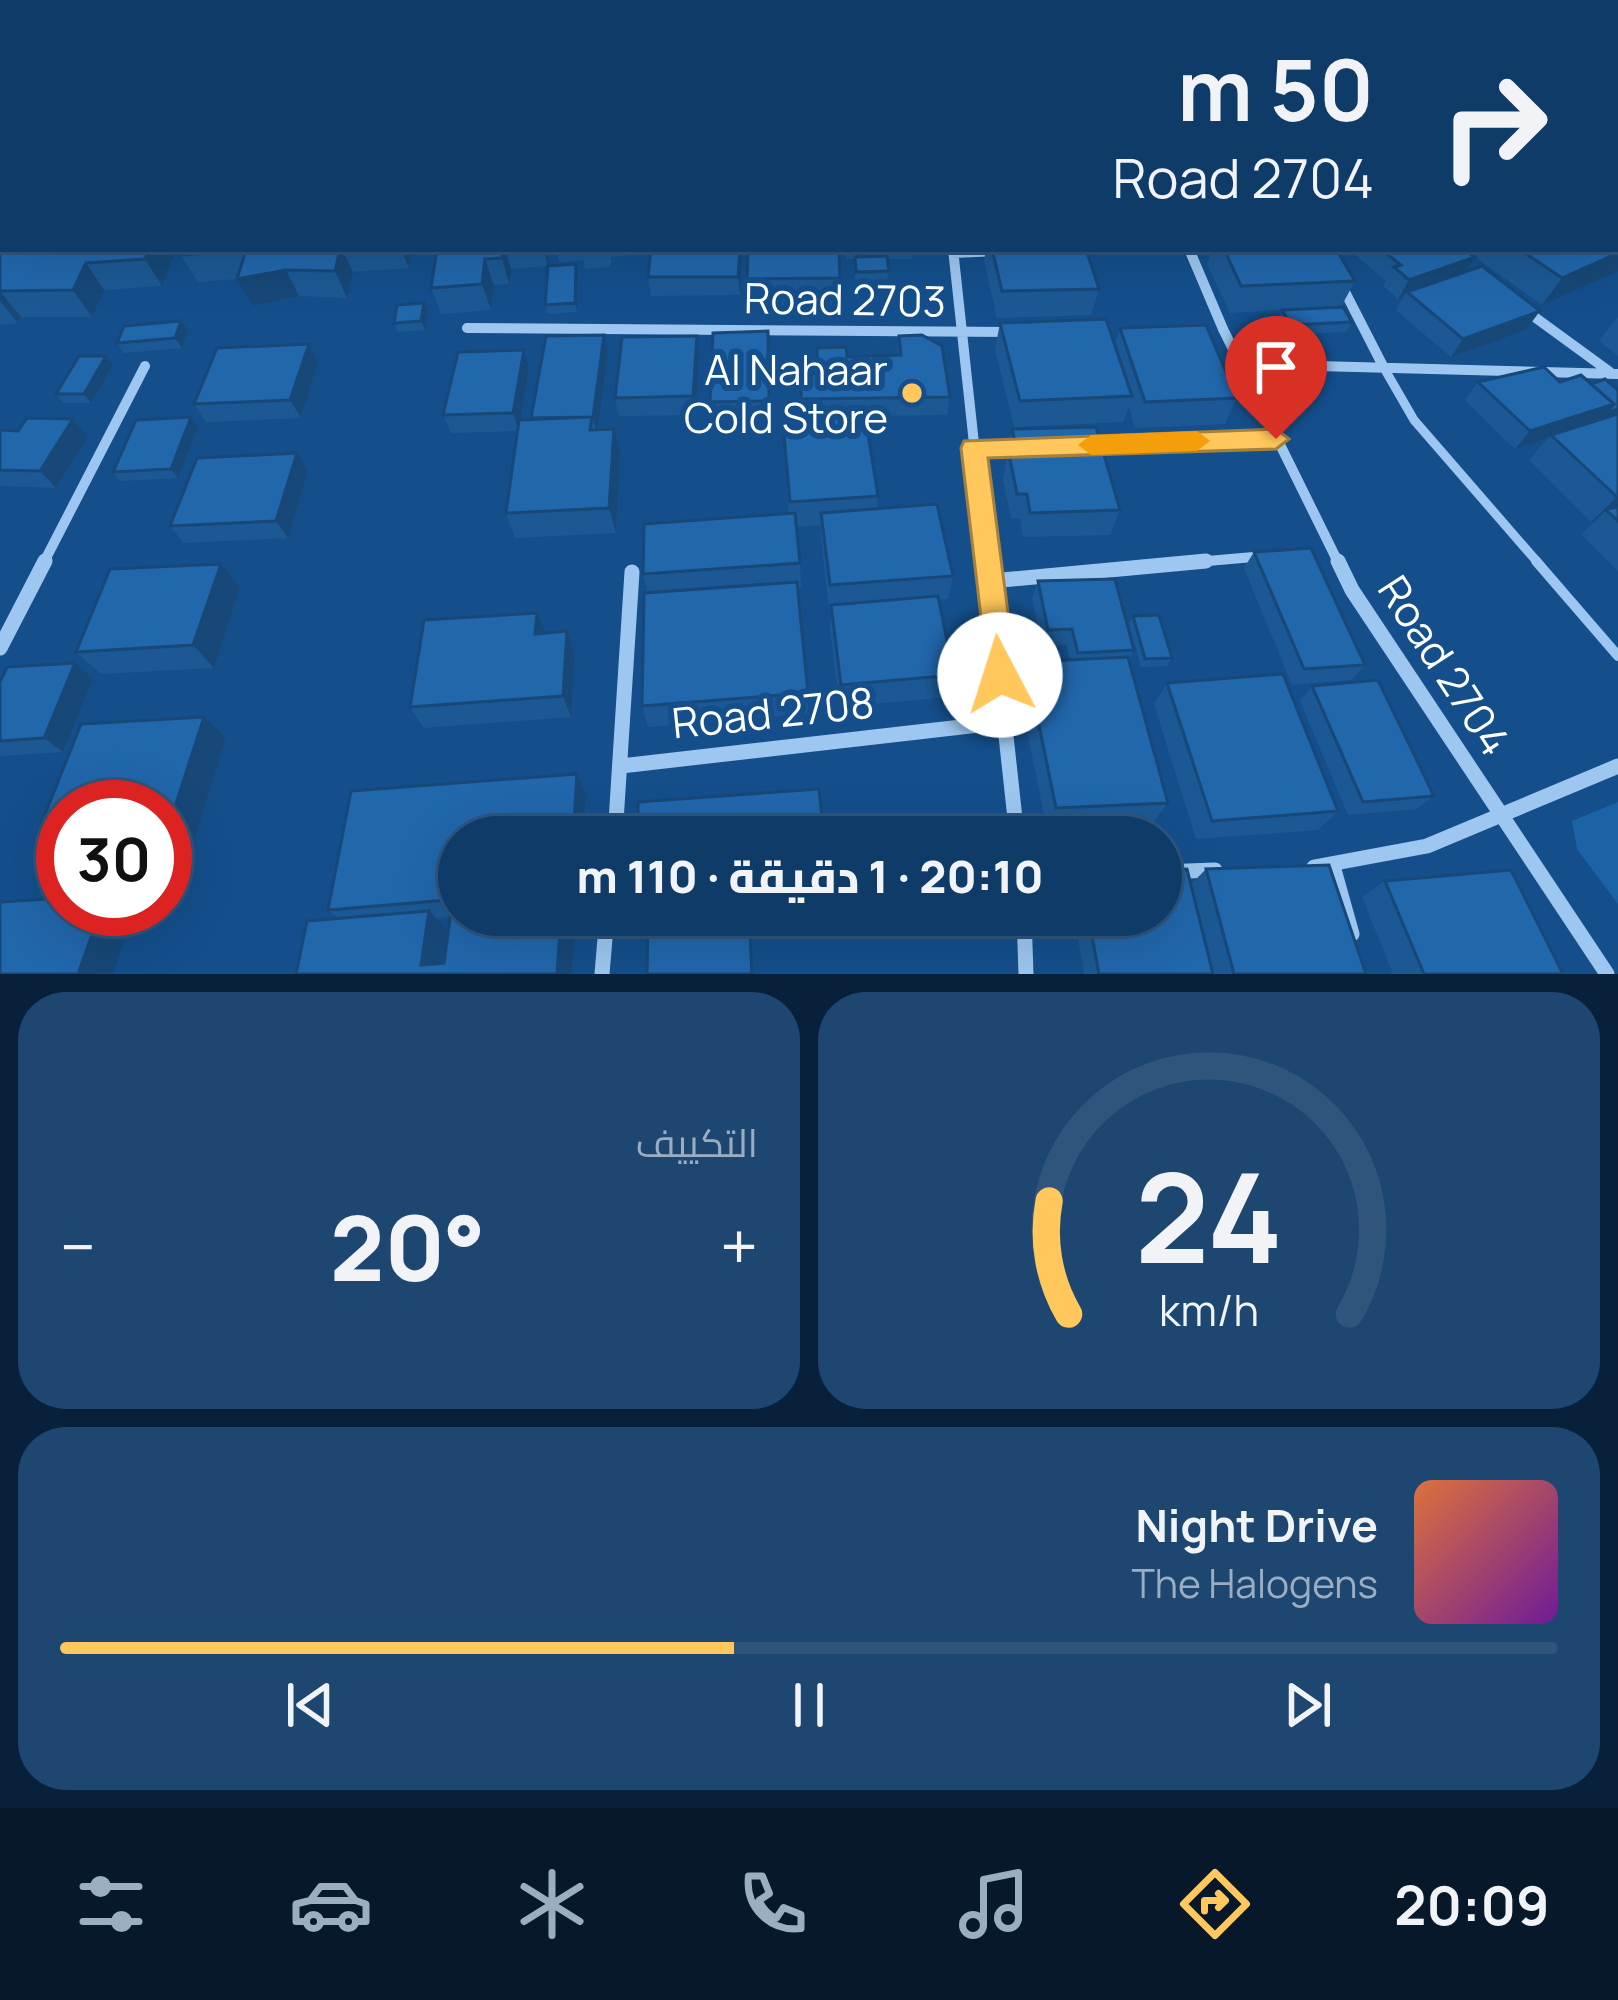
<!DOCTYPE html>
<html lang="ar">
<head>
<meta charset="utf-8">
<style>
	body { margin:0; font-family:Manrope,Cairo,sans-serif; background:#1d4671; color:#f1f3f6; direction:rtl; height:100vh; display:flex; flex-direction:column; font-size:45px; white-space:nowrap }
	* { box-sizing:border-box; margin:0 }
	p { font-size:39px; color:#9badc0 }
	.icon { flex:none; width:66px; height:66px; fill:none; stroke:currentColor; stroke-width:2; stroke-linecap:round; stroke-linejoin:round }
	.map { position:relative; height:974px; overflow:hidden; direction:ltr }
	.drawer { display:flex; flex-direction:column; gap:18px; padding:18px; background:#08203a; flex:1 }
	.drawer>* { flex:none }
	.guide { position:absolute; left:0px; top:0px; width:1620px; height:252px; box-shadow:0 12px 48px #0002,0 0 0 3px #2f557d; direction:rtl; background:#0f3b69; color:#f1f3f6; overflow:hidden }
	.speed { position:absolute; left:36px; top:780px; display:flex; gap:24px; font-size:60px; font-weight:700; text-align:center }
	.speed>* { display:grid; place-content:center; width:156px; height:156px; border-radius:50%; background:#0f3b69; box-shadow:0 12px 48px #0002,0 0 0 3px #2f557d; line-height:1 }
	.speed .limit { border:18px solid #d22; background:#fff; color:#111 }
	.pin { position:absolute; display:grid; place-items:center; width:102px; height:102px; color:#fff; margin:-123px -51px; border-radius:50% 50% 50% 0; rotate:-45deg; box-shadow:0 0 12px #0007 }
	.pin .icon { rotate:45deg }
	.me { position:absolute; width:132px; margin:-66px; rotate:355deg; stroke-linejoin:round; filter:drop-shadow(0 0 9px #0008) }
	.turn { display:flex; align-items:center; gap:42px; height:252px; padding:0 48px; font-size:54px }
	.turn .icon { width:156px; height:156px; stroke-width:2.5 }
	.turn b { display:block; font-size:84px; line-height:102px }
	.big { font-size:90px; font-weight:800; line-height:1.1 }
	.drawer .tile { flex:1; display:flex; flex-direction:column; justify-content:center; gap:18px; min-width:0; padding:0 42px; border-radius:48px; background:#1d4671 }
	.drawer .dial { align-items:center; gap:0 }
	.dial svg { height:312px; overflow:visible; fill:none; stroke:#2f557d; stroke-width:7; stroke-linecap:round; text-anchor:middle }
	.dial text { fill:#f1f3f6; stroke:none }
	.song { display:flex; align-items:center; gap:36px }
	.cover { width:144px; height:144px; border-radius:18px; background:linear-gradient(135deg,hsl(20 70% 55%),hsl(280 70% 35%)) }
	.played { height:12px; border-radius:6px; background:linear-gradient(90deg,#ffc75c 45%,#2f557d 45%) }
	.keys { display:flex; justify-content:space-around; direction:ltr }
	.heat { display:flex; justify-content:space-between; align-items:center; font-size:66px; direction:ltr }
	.drawer .tiles { flex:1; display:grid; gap:18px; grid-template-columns:1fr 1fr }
	.tile:last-child { grid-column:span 2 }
	.trip { position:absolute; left:438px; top:816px; width:744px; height:120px; border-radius:60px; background:#0f3b69; box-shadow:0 12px 48px #0002,0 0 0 3px #2f557d; font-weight:800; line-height:120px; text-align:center; direction:rtl }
	.tabs { display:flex; height:192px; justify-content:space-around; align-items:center; background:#06182a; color:#9badc0 }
	.tabs .icon { width:84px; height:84px }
	.tabs .selected { color:#ffc75c }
	.tabs b { font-size:54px; color:#f1f3f6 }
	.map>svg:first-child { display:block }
	.green { fill:#1c62a7 }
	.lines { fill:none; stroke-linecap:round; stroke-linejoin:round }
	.service-far2 { stroke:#9dc7f0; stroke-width:6 }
	.service-far1 { stroke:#9dc7f0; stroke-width:9 }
	.service { stroke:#9dc7f0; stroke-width:10 }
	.minor-far1 { stroke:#9dc7f0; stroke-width:10 }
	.minor { stroke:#9dc7f0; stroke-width:15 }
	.secondary { fill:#cbe3fb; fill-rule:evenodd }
	.wall { fill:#1c5994; fill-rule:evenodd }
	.shaded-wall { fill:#174878 }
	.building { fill:#2167ac; stroke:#174878; stroke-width:3 }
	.route { fill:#ffc75c; stroke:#a6813c; stroke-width:3 }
	.slow { fill:#f59e0b }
	.poi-dot { fill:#ffc75c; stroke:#144f8c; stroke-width:4.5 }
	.labels { text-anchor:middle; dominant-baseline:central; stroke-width:12; stroke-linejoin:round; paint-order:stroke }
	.street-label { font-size:42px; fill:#fff; stroke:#144f8c }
	.poi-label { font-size:42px; fill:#fff; stroke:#144f8c; text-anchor:end }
</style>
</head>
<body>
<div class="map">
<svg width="1618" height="974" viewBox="0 0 1618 974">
	<rect width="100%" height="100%" fill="#144f8c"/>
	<path class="green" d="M 1618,802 L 1618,904 L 1577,849 L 1572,821 Z"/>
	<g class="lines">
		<path class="service-far2" d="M 1062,0 L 1066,3"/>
		<path class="service-far1" d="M 1384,368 L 1414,420 L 1539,564"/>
		<path class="service" d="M 1536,561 L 1618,656"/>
		<path class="minor-far1" d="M 953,249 L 987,564
			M 1189,249 L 1223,329 L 1339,564
			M 953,253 L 1000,251
			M 1341,284 L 1384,368
			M 1525,310 L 1610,372
			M 467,328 L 1011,332
			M 1240,364 L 1618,374
			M 1089,445 L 1276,439
			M 974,448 L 1020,447
			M 43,564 L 145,366
			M 1173,564 L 1265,556"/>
		<path class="minor" d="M 987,561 L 1017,837
			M 1338,561 L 1352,590 L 1607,974
			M 991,581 L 1206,561
			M 0,648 L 45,561
			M 621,766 L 1005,722
			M 615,837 L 632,572
			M 1333,866 L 1352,934
			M 1314,867 L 1427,846 L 1618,766
			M 1161,872 L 1215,870
			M 1024,915 L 1026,974
			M 602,974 L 607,915"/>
		<path class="secondary" d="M 1296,0 L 1314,0 L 1316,3 L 1298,3 Z
			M 1617,185 L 1618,186 L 1618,198 L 1617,197 Z"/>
	</g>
	<path class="wall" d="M 933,0 L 995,0 L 997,3 L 934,3 Z
		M 1102,0 L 1266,0 L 1265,3 L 1102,3 Z
		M 0,229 L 3,249 L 171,249 L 174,255 L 162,286 L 104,290 L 92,317 L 21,317 L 18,323 L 0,325 Z
		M 184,249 L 412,249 L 409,268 L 353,272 L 347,298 L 299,296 L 252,306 L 237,279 L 198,282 L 181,255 Z
		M 437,249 L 549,249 L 548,266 L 578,274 L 577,312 L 548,314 L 545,305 L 548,266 L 511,269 L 509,284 L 494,285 L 491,310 L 441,314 L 431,288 Z
		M 556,249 L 632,249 L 633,255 L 611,257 L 611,267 L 585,269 L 583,260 L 559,262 Z
		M 742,249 L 740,295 L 651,296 L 648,277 Z
		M 846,249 L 913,249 L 912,259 L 887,259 L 888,281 L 855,281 L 855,259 L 846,259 Z
		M 986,249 L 1086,249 L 1099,289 L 1091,315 L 997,318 L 984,261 Z
		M 1213,249 L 1336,249 L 1355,281 L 1341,307 L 1352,322 L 1346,332 L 1285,335 L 1278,319 L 1282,310 L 1230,313 L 1207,264 Z
		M 1355,249 L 1462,249 L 1475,257 L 1465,272 L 1526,330 L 1451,357 L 1396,310 L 1404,296 L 1398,299 L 1383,286 L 1386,281 L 1353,253 Z
		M 1464,249 L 1617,249 L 1542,305 Z
		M 840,278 L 839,305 L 748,305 L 747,279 Z
		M 428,312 L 425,330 L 398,332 L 394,323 Z
		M 1618,317 L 1618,356 L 1599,341 Z
		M 1000,323 L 1115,345 L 1120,328 L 1237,398 L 1225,424 L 1135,428 L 1129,407 L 1123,422 L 1014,427 L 995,349 Z
		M 188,330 L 182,348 L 124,353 L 117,343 Z
		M 768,331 L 770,419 L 712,420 L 710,402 Z
		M 604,335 L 608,353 L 598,430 L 620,454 L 616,533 L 515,538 L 506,513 L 517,431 L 451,433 L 443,415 L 529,368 L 521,420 L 531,420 Z
		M 899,336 L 950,397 L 947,415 L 865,416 L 878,496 L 877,509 L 953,576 L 948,599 L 939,600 L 954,675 L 949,697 L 840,707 L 830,628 L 831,609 L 829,609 L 821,537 L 821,525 L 796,527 L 800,563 L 801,587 L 797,587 L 808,693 L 808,714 L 648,727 L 642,706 L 648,593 L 643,574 L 789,513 L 782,414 L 801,413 L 801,374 L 817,373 L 847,357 L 897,356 Z
		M 699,354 L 696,415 L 619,416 L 615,398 Z
		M 106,356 L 113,365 L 91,403 L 64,403 L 56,394 Z
		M 318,362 L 301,418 L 206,422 L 194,404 Z
		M 1478,382 L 1560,382 L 1591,384 L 1618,390 L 1618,571 L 1581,535 L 1596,520 L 1591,522 L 1529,460 L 1548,438 L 1515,449 L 1465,400 Z
		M 73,419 L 88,437 L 56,488 L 0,486 L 0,430 L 18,431 Z
		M 198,427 L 178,478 L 120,481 L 113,472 Z
		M 1012,429 L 1120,510 L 1110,535 L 1023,537 L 1020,518 L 1011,519 L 1003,479 Z
		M 297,453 L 308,471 L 288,538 L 184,543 L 170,526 Z
		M 1254,552 L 1365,665 L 1351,680 L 1292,685 L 1244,568 Z
		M 1038,581 L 1134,650 L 1129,661 L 1168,803 L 1154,821 L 1046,826 L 1018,684 L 1026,662 L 1070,660 L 1066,645 L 1042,645 L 1032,598 Z
		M 240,588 L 214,668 L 101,674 L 76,652 Z
		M 1133,616 L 1172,658 L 1167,666 L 1141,667 L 1129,624 Z
		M 567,631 L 575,654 L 571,717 L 424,728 L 410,707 Z
		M 93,679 L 63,752 L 0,756 L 0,682 Z
		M 1167,683 L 1338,811 L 1318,830 L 1196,839 L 1154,704 Z
		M 1312,686 L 1434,796 L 1417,809 L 1348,815 L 1300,701 Z
		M 204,717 L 226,738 L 195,837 L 165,839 L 165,807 L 63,807 L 63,841 L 40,827 L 81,724 Z
		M 577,774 L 586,794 L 583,837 L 459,837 L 459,915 L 570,915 L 575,922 L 572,974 L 296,974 L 307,921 L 338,918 L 328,910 L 351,791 ZM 450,917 L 446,944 L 448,930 L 436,918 Z
		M 1206,869 L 1366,974 L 1084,974 L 1074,915 L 1161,915 Z
		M 1385,881 L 1563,974 L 1393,974 L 1362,897 Z"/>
	<path class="shaded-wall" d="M 0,0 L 26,0 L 23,3 L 3,3 L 3,29 L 0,33 Z
		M 319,0 L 338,0 L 339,3 L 318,3 Z
		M 3,64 L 3,81 L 0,85 L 0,68 Z
		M 149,249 L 171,249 L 174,255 L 162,286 L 145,259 Z
		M 340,249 L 342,249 L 353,272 L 347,298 L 335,271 Z
		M 401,249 L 412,249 L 409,268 Z
		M 503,249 L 505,249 L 511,269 L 509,284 L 502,258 Z
		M 544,249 L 549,249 L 548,266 Z
		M 740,249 L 742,249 L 740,295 L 738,277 Z
		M 1618,253 L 1618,271 L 1542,305 L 1562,278 Z
		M 1475,257 L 1463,276 L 1407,292 L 1404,296 L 1398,299 L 1409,280 Z
		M 485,259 L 494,285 L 491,310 L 482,284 Z
		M 86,263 L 104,290 L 92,317 L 73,290 Z
		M 576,264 L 578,274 L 577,312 L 575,303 Z
		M 286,270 L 299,296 L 252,306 L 237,279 Z
		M 0,291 L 21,317 L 18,323 L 0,301 Z
		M 424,303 L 428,312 L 425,330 L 421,321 Z
		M 1540,311 L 1526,330 L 1451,357 L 1463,339 Z
		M 181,321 L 188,330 L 182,348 L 175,338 Z
		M 604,335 L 608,353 L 597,435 L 593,417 Z
		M 697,336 L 699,354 L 696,415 L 693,396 Z
		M 309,344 L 318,362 L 301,418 L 290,400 Z
		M 524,350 L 529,368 L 519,431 L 513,413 Z
		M 106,356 L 113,365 L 91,403 L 84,394 Z
		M 1614,404 L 1618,409 L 1618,415 L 1551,435 L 1548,438 L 1515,449 L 1530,431 Z
		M 191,417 L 198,427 L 178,478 L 171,469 Z
		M 73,419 L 88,437 L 56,488 L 40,471 Z
		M 614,429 L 620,454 L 616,533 L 609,508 Z
		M 297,453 L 308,471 L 288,538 L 276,521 Z
		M 1618,496 L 1618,513 L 1606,510 L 1596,520 L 1591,522 Z
		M 221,564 L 240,588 L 214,668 L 193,645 Z
		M 537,613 L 547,636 L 535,634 Z
		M 567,631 L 575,654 L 571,717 L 563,696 Z
		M 75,663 L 93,679 L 63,752 L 44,738 Z
		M 204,717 L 226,738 L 195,837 L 171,819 Z
		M 577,774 L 586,794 L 583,837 L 573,837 Z
		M 101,909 L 130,909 L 134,911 L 113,974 L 78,974 Z
		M 429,911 L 448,930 L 442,974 L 421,965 Z
		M 561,915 L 570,915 L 575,922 L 572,974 L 557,974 Z"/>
	<path class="building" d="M 21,0 L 120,0 L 118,3 L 19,3 Z
		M 129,0 L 159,0 L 157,3 L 130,3 Z
		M 254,0 L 319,0 L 318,3 L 252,3 Z
		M 576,0 L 629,0 L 629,3 L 576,3 Z
		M 950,0 L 995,0 L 997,3 L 951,3 Z
		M 1040,0 L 1060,0 L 1063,2 L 1045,3 Z
		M 1130,0 L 1265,0 L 1259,3 L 1134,3 Z
		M 839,1 L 839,3 L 775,3 Z
		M 874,1 L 875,3 L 842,2 Z
		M 1617,224 L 1618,253 L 1562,278 L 1519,249 L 1617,249 Z
		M 0,229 L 3,229 L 3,249 L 149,249 L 145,259 L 86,263 L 73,290 L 0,291 Z
		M 184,249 L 340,249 L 335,271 L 286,270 L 237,279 L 246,250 L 181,255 Z
		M 437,249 L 503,249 L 502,258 L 485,259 L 482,284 L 431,288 Z
		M 651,249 L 740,249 L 738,277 L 648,277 Z
		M 748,249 L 839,249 L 840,278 L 747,279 Z
		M 992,249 L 1086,249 L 1099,289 L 1002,291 Z
		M 1224,249 L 1336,249 L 1355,281 L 1241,286 Z
		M 1381,249 L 1462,249 L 1475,257 L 1409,280 L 1394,267 L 1401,265 Z
		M 887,256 L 889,271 L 856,272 L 855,257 Z
		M 576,264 L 575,303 L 545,305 L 548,266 Z
		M 1482,266 L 1540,311 L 1463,339 L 1407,292 Z
		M 424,303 L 421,321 L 394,323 L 397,305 Z
		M 1343,307 L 1352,322 L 1290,325 L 1282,310 Z
		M 1106,319 L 1132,396 L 1020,401 L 1000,323 Z
		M 181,321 L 175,338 L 117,343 L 124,326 Z
		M 1206,325 L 1237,398 L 1145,402 L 1120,328 Z
		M 768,331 L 769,401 L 710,402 L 713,333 Z
		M 604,335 L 593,417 L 531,418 L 546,336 Z
		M 922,335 L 942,346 L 950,397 L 801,399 L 801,374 L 818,373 L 817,348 L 846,347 L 847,357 L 901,355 L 899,336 Z
		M 697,336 L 693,396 L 615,398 L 622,337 Z
		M 309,344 L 290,400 L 194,404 L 217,348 Z
		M 524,350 L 513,413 L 443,415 L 458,352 Z
		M 79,356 L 106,356 L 84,394 L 56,394 Z
		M 1544,367 L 1560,382 L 1581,375 L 1614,404 L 1530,431 L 1478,382 Z
		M 1605,379 L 1618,390 L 1618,409 L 1606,413 L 1614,404 L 1591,384 Z
		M 864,409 L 878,496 L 790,502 L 782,414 Z
		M 1618,414 L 1618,496 L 1617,497 L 1551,435 Z
		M 191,417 L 171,469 L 113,472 L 136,420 Z
		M 592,417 L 590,430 L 614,429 L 609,508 L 506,513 L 519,420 Z
		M 27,418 L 73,419 L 40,471 L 0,470 L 0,430 L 18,431 Z
		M 1096,427 L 1120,510 L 1030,513 L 1027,494 L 1017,494 L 1009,454 L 1018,454 L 1012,429 Z
		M 297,453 L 276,521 L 170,526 L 197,458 Z
		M 937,504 L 953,576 L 830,585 L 821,513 Z
		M 1618,506 L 1618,521 L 1606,510 Z
		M 795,513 L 800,563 L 643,574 L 644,524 Z
		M 1311,548 L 1365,665 L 1304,669 L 1254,552 Z
		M 221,564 L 193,645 L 76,652 L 110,569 Z
		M 1115,579 L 1134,650 L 1078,653 L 1072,629 L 1048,630 L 1038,581 Z
		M 797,582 L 808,693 L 642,706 L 644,593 Z
		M 938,596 L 954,675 L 841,685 L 831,605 Z
		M 537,613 L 535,634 L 567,631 L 563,696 L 410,707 L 424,620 Z
		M 1159,615 L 1172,658 L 1145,659 L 1133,616 Z
		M 1128,657 L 1168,803 L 1056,808 L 1026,662 Z
		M 75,663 L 44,738 L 0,741 L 0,682 L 7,667 Z
		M 1283,674 L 1338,811 L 1212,821 L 1167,683 Z
		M 1378,680 L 1434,796 L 1363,802 L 1312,686 Z
		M 204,717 L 171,819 L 165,819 L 165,807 L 63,807 L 63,825 L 40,827 L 81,724 Z
		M 577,774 L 573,837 L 459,837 L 459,899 L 328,910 L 351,791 Z
		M 819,789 L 824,837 L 638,837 L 638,802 Z
		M 1329,865 L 1366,974 L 1234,974 L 1206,869 Z
		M 1187,869 L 1213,974 L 1099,974 L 1088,915 L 1161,915 L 1161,870 Z
		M 1511,870 L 1563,974 L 1424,974 L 1385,881 Z
		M 63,898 L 63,909 L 101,909 L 78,974 L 0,974 L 0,902 Z
		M 459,910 L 459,915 L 561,915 L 557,974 L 296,974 L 307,921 L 429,911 L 421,965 L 444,963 L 451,911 Z
		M 705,915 L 749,915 L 752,974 L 647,974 L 648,920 Z"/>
	<path class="route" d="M 1276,429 L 1289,439 L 1276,449 L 988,458 L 1016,675 L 1011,685 L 1000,689 L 989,685 L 961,448 L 964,441 Z"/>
	<path class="slow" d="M 1197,431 L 1210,441 L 1197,451 L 1091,455 L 1078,445 L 1091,435 Z"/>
	<circle class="poi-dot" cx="912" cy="393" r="12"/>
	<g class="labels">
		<g class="street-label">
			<text transform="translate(845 299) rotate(1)">Road 2703</text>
			<text transform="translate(1445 665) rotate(57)">Road 2704</text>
			<text transform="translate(773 712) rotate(-6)">Road 2708</text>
		</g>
		<g class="poi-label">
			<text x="888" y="369">Al Nahaar<tspan x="888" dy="48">Cold Store</tspan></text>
		</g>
	</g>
</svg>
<div class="speed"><div class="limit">30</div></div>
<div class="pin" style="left:1276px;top:439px;background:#d93025"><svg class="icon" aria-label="arrive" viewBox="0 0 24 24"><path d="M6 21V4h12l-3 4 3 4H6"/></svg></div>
<svg class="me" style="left:1000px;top:675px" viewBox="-20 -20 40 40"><circle r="19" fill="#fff"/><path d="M0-13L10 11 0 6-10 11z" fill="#ffc75c"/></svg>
<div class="trip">20:10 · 1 دقيقة · 110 m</div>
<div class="guide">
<div class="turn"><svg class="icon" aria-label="right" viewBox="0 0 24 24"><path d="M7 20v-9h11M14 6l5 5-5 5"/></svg><div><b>50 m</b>Road 2704</div></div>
</div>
</div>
<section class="drawer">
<div class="tiles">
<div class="tile dial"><svg viewBox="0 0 100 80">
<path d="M14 69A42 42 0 1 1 86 69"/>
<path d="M14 69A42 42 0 0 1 9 40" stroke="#ffc75c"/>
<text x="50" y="56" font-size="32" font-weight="700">24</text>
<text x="50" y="72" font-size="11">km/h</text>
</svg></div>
<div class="tile"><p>التكييف</p>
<div class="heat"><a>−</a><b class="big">20°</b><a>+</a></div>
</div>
<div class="tile">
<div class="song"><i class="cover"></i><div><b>Night Drive</b><p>The Halogens</p></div></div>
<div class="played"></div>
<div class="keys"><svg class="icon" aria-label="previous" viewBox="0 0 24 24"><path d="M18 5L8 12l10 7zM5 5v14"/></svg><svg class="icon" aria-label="pause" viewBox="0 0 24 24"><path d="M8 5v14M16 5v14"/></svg><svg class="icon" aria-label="next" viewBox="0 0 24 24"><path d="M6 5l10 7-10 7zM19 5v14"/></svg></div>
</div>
</div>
</section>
<nav class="tabs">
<b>20:09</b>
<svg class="icon selected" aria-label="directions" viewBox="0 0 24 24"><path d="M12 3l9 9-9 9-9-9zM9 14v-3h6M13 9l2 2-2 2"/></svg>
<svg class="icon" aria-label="music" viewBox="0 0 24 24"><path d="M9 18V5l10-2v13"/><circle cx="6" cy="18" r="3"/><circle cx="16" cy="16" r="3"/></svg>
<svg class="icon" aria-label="phone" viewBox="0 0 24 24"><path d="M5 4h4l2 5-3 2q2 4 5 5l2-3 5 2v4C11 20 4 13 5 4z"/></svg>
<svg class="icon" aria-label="climate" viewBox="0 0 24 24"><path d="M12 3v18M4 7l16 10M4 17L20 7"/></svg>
<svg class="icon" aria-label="car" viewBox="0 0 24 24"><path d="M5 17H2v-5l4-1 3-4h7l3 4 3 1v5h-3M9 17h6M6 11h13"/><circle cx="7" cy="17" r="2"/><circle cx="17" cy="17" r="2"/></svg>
<svg class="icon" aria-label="filters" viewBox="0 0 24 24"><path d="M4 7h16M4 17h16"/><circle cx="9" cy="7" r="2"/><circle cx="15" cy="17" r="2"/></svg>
</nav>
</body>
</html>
